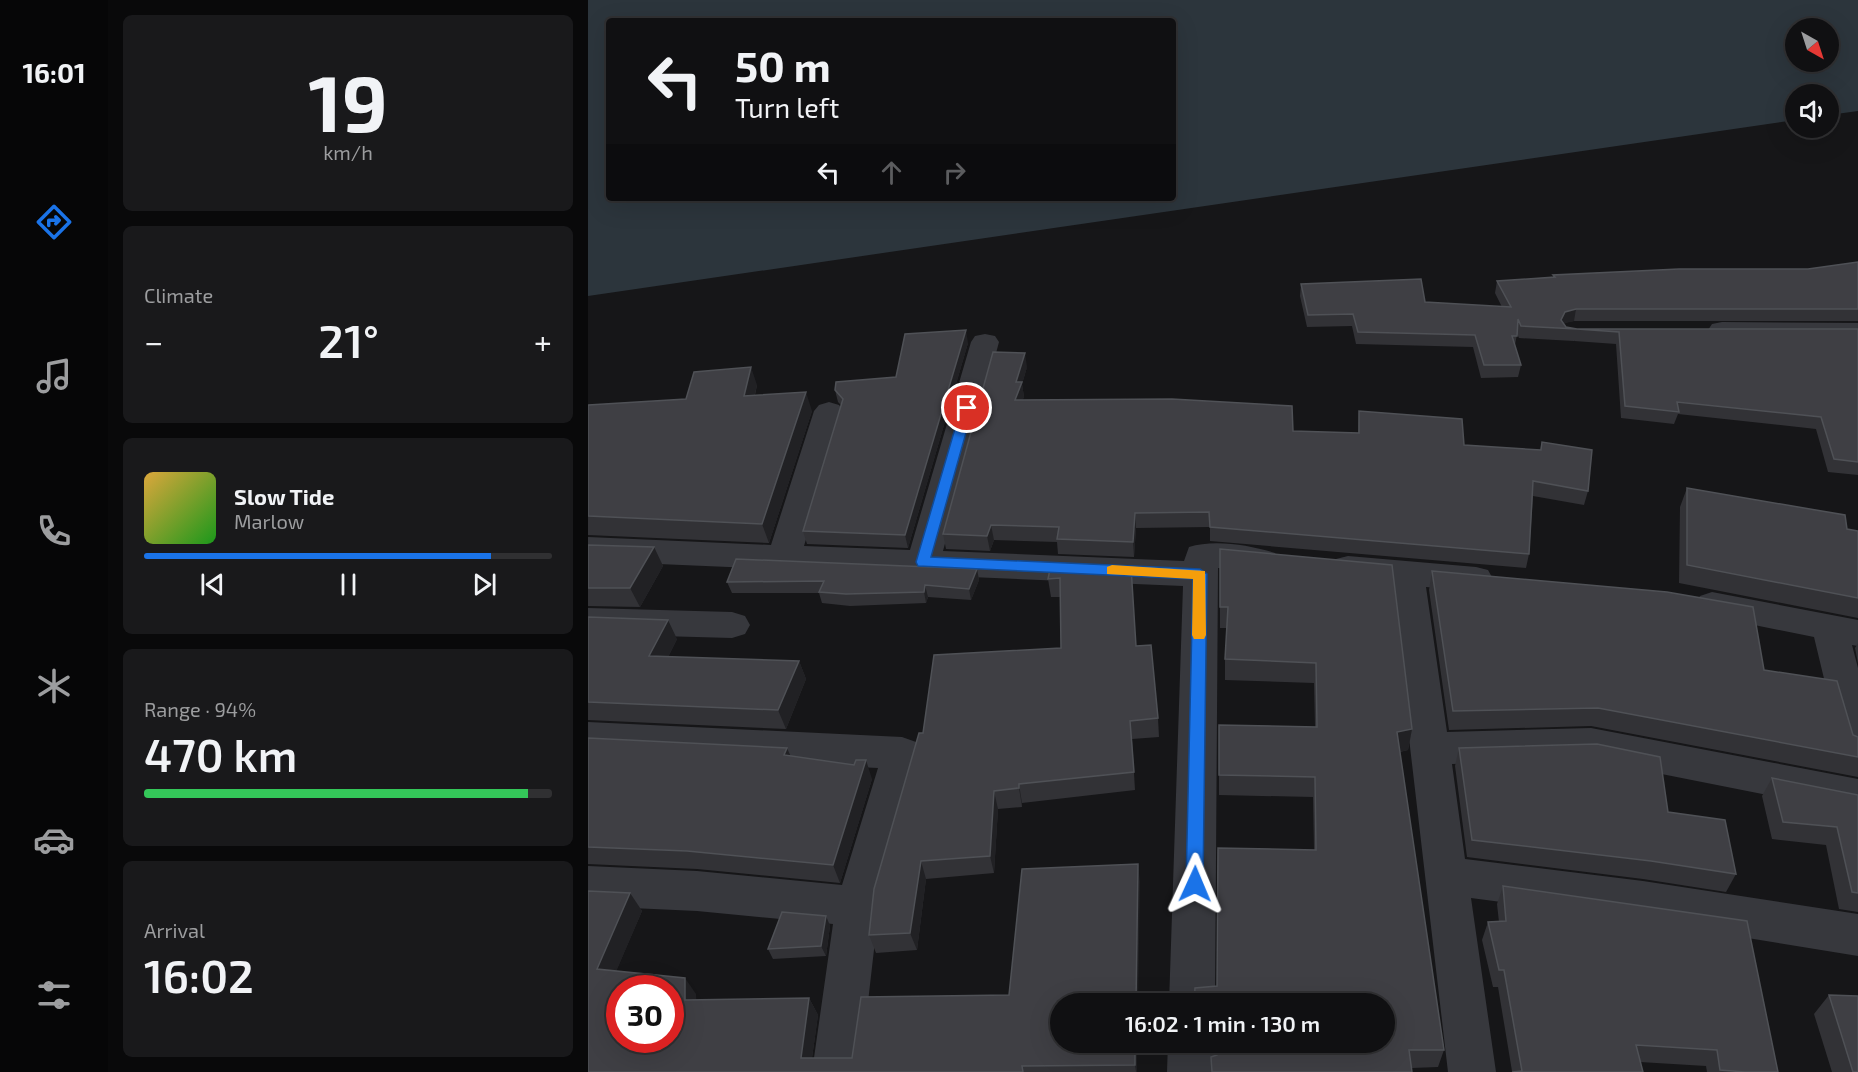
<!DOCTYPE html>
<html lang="en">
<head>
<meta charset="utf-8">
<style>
	body { margin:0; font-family:"Exo 2",sans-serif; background:#19191b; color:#f1f3f6; height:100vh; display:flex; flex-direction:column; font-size:22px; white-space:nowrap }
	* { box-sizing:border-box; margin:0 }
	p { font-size:20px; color:#9c9d9f }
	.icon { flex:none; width:33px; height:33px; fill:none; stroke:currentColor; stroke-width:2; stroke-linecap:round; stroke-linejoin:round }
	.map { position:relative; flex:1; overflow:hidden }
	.details { display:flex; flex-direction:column; gap:15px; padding:15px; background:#09090a; width:480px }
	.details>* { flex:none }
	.hud { position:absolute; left:18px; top:18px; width:570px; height:183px; border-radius:6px; box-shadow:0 6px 24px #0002,0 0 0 2px #303032; background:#101012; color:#f1f3f6; overflow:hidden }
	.needle { width:39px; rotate:141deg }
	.fabs { position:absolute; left:1197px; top:18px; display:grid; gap:12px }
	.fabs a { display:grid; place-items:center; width:54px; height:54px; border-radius:50%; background:#101012; box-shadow:0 6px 24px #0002,0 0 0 2px #303032; font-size:30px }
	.speed { position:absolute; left:18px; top:975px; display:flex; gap:12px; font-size:30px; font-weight:700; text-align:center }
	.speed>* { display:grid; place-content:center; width:78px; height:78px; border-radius:50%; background:#101012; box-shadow:0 6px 24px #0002,0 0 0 2px #303032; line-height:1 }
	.speed .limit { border:9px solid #d22; background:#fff; color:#111 }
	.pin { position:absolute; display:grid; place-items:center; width:51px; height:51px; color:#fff; margin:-26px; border:3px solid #fff; border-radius:50%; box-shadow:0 2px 6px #0007 }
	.me { position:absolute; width:66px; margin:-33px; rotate:1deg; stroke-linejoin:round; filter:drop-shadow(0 0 4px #0008) }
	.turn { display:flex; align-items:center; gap:21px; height:126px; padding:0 30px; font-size:27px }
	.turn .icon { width:78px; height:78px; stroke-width:2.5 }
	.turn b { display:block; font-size:42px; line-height:51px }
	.lanes { display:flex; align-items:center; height:57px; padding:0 30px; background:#0003; justify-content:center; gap:30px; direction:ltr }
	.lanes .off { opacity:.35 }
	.big { font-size:45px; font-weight:600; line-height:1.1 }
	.details .card { flex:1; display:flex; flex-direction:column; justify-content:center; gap:9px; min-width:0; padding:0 21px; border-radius:9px; background:#19191b }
	.details .dial { align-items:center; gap:0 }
	.dial b { font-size:78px; line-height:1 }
	.song { display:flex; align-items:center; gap:18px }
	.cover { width:72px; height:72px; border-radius:9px; background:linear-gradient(135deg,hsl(40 70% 55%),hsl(120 70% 35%)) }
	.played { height:6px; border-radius:3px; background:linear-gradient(90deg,#1a73e8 85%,#303032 85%) }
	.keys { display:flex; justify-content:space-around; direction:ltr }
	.heat { display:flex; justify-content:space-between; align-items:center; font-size:33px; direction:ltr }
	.charge { height:9px; border-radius:4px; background:linear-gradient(90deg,#34c759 94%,#303032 0) }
	.trip { position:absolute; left:462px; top:993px; width:345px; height:60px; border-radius:30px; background:#101012; box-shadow:0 6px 24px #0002,0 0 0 2px #303032; font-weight:600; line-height:60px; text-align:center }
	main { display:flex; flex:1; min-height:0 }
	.dock { display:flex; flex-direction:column; width:108px; justify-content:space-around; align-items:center; background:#060607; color:#9c9d9f }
	.dock .icon { width:42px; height:42px }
	.dock .selected { color:#1a73e8 }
	.dock b { font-size:27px; color:#f1f3f6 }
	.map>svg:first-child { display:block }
	.water { fill:#2c353c; fill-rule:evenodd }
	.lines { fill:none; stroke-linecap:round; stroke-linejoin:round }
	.street { fill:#37383d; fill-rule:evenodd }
	.wall { fill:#323236 }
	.shaded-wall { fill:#212124 }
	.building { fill:#3f3f44; stroke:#4f5156; stroke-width:1.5; fill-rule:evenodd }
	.route { fill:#1a73e8; stroke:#114b97; stroke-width:1.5 }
	.slow { fill:#f59e0b }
</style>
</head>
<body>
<main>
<nav class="dock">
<b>16:01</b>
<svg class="icon selected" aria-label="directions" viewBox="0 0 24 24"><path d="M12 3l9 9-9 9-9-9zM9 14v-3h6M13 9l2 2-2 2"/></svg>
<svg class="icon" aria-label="music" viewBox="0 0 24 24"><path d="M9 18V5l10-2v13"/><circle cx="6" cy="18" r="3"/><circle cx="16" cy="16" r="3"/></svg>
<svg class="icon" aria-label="phone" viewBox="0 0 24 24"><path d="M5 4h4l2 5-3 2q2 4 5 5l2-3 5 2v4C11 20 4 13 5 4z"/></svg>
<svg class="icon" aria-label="climate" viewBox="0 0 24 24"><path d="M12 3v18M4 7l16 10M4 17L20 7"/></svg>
<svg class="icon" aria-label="car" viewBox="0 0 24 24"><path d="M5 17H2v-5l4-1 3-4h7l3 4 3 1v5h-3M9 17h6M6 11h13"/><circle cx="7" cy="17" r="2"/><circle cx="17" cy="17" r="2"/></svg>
<svg class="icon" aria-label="filters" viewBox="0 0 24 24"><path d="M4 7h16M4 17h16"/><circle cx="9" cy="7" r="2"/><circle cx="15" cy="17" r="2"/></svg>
</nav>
<section class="details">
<div class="card dial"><b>19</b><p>km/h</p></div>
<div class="card"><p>Climate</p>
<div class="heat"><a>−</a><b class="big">21°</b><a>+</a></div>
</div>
<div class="card">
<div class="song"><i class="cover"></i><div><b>Slow Tide</b><p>Marlow</p></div></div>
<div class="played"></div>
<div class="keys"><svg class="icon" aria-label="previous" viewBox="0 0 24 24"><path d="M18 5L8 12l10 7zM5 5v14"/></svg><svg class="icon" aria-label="pause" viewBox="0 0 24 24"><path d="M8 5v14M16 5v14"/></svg><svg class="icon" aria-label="next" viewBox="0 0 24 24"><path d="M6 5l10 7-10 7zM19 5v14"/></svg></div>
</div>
<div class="card"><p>Range · 94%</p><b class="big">470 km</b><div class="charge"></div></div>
<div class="card"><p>Arrival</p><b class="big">16:02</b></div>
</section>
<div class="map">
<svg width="1270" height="1072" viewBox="0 0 1270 1072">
	<rect width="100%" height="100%" fill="#161618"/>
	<path class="water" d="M 0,0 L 1270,0 L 1270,111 L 1241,115 L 1240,94 L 1208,94 L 1207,120 L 0,296 ZM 21,21 L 585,21 L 585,198 L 21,198 ZM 1208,28 L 1240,28 L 1240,62 L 1208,62 Z"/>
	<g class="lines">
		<path class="street" d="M 1134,322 L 1270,323 L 1270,339 L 1134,338 L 1124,336 L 1120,330 L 1124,324 Z
			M 397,334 L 407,336 L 411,342 L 355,551 L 596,561 L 601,547 C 626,539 662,545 687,553 L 692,561 L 687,569 L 675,573 L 630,568 L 627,1004 L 581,1004 L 595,586 L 0,561 L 0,537 L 183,545 L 226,411 L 231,405 L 241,402 L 251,405 L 256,411 L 216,546 L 322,550 L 383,342 L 387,336 Z
			M 760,556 L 888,567 L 900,570 L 905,579 L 900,588 L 888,591 L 838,587 L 859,732 L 1003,728 L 1270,779 L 1270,813 L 1003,760 L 864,764 L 877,859 L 1055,881 L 1270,914 L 1270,956 L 1055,921 L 883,898 L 908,1072 L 860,1072 L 803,584 L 748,577 L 743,568 L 748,559 Z
			M 1124,592 L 1270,620 L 1270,646 L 1264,645 L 1270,668 L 1270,757 L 1256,752 L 1251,741 L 1226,637 L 1112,614 L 1107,605 L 1112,596 Z
			M 0,608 L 144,612 L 157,616 L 162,625 L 157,634 L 144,638 L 0,634 Z
			M 0,722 L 314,737 L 328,742 L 334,753 L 291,906 L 272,1072 L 224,1072 L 245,924 L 109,911 L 0,906 L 0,866 L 109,871 L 254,885 L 290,768 L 0,754 Z
			M 580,1042 L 628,1042 L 627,1072 L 579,1072 Z"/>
	</g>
	<path class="wall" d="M 1270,262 L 1270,321 L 986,321 L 975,323 L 978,327 L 989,329 L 986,341 L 931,338 L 929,334 L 927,345 L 933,365 L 930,377 L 893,378 L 885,347 L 768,344 L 764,326 L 719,327 L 712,296 L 713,284 L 837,302 L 914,307 L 907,293 L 909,281 L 965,277 L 965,275 L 1220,269 Z
		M 989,329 L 1270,329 L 1270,475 L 1240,472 L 1228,429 L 1090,414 L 1086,424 L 1033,418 L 1028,344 L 986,341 Z
		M 380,343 L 320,548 L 219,544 L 215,531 L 253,405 L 250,402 L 247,390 L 308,377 Z
		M 439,367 L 434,384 L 436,397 L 434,400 L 705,431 L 770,433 L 771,411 L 876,445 L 952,450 L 954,442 L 1000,491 L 996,505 L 945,496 L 941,554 L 938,568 L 622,541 L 622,527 L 548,528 L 546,557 L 470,554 L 469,542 L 406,540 L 402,551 L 358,549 L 355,534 Z
		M 169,385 L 167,395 L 224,411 L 181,543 L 0,535 L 0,405 L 98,399 Z
		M 1099,488 L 1259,529 L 1270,531 L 1270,618 L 1091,583 L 1092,507 Z
		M 0,545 L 66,547 L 75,566 L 52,607 L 0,606 Z
		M 632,549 L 824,729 L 820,750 L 812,752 L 856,1050 L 850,1067 L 824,1068 L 824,1072 L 623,1072 L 623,1057 L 629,1055 L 629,986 L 726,850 L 725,797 L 631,795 L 631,725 L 727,727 L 726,683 L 637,680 L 637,659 L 639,628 L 632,628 Z
		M 463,564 L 570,718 L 571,737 L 544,739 L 547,790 L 434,803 L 434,807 L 410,809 L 406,873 L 338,879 L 329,950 L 288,953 L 281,935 L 335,733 L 473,648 L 472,597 L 463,597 L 460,579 Z
		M 389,569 L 391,580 L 383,600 L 340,597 L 338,603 L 262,606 L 234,603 L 231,593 L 144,593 L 139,582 Z
		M 844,571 L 1176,670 L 1265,735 L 1270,737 L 1270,777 L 1003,726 L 861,730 L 841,590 Z
		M 0,617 L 89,639 L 80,657 L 211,661 L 218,679 L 198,729 L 0,720 Z
		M 1270,643 L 1270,663 L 1267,648 Z
		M 0,738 L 202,756 L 284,779 L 252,883 L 109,869 L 0,864 Z
		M 871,748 L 1080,812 L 1148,874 L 1138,892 L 1055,879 L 879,857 L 867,766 Z
		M 1184,778 L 1270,795 L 1270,912 L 1251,909 L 1238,845 L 1184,839 L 1174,796 Z
		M 552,882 L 472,1042 L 549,1042 L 549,1072 L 0,1072 L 42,893 L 54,911 L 28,971 L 108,994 L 108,1000 L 221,998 L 230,1015 L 224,1058 L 264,1058 L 421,995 Z
		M 915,886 L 1190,1072 L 1119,1072 L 1118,1066 L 1052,1062 L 1055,1072 L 924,1071 L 910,987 L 905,987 L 894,940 L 900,922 L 911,922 L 909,904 Z
		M 238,916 L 242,926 L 238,956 L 185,959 L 180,949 Z
		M 1241,995 L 1270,1072 L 1244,1072 L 1226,1014 Z"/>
	<path class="shaded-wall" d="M 988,309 L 986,321 L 974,324 L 973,320 L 977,312 Z
		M 378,330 L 380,343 L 320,548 L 317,535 Z
		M 437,353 L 439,367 L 434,384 L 436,397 L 430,414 L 427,400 L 428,382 Z
		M 163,367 L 169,385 L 162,414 L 156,396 Z
		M 218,392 L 224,411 L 181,543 L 174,524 Z
		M 547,513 L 548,528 L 546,557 L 545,542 Z
		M 403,525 L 406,540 L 402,551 L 399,536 Z
		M 66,547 L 75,566 L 52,607 L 42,588 Z
		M 389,569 L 391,580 L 383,600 L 381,589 Z
		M 337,585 L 340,597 L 338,603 L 336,592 Z
		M 80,620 L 89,639 L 71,675 L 61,656 Z
		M 211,661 L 218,679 L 198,729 L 190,710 Z
		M 824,729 L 820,750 L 806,753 L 809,732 Z
		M 199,748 L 207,766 L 196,755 Z
		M 278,760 L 284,779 L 252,883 L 245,865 Z
		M 431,784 L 434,803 L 434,807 L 431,788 Z
		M 406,791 L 410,809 L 406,873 L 402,856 Z
		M 333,861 L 338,879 L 329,950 L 322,933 Z
		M 550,864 L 552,882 L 550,1004 L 548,1004 Z
		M 42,893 L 54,911 L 22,986 L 9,969 Z
		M 238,916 L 242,926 L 238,956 L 233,946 Z
		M 97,978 L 108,994 L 109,1016 L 97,1000 Z
		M 221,998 L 230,1015 L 222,1072 L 213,1058 Z
		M 547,1042 L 549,1042 L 549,1072 L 548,1072 L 547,1065 Z"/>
	<path class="building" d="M 1270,262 L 1270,309 L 988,309 L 977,312 L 973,320 L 978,327 L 989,329 L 933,326 L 930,319 L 929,336 L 924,336 L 933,365 L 896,365 L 887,335 L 770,332 L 765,314 L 720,315 L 713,284 L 833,279 L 837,302 L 923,307 L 909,281 L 967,277 L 965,275 L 1091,269 L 1220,269 Z
		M 989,329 L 1270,329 L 1270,462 L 1246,459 L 1233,417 L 1089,402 L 1091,412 L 1037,406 L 1031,332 Z
		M 378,330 L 317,535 L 215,531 L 255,399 L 247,390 L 248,382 L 308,377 L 317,334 Z
		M 405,352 L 437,353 L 428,382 L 434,382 L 427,400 L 584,399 L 704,406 L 705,431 L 771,433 L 771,411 L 874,419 L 876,445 L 953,450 L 954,442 L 1004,450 L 1000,491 L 945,481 L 941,554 L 622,527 L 621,512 L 547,513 L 545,542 L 469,539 L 471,527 L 403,525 L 399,536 L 355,534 Z
		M 163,367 L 156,396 L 218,392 L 174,524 L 0,516 L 0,405 L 98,399 L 106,372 Z
		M 1099,488 L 1257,515 L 1259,529 L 1270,531 L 1270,598 L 1099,565 Z
		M 0,545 L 66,547 L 42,588 L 0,588 Z
		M 632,549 L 804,565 L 824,729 L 809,732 L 856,1050 L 821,1050 L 824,1072 L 624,1072 L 623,1057 L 629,1055 L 629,1042 L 796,1042 L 796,1004 L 606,1004 L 607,988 L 629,986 L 630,848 L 728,850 L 727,777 L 631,775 L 631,725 L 729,727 L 728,663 L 637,659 L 640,607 L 632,607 Z
		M 148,559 L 389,569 L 381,589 L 337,585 L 336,592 L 258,594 L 231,592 L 236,581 L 139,582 Z
		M 463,564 L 543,567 L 548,646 L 563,645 L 570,718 L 542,721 L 546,772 L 431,784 L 431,788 L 406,791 L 402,856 L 333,861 L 322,933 L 281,935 L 286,889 L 331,733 L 335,733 L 346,655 L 473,648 L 472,578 L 460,579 Z
		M 844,571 L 1079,592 L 1165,607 L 1176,670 L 1249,681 L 1265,735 L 1270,737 L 1270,757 L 1010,708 L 865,711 Z
		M 0,617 L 80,620 L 61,656 L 211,661 L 190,710 L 0,702 Z
		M 0,738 L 199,748 L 196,755 L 266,765 L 268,760 L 278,760 L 245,865 L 99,851 L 0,847 Z
		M 1009,744 L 1072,757 L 1080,812 L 1137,820 L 1148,874 L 1063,861 L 884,840 L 871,748 Z
		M 1184,778 L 1270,795 L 1270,893 L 1264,892 L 1249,827 L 1195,822 Z
		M 550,864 L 548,1004 L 472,1004 L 472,1042 L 547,1042 L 547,1065 L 434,1066 L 435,1072 L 0,1072 L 0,891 L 42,893 L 9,969 L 97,978 L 97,1000 L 221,998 L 213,1058 L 264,1058 L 273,997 L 421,995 L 434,869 ZM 32,988 L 82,988 L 82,1040 L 32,1040 Z
		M 915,886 L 1159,921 L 1190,1072 L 1157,1072 L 1132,1070 L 1129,1050 L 1048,1045 L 1055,1072 L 924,1072 L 934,1071 L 916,970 L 911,970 L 900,922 L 918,921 Z
		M 194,912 L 238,916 L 233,946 L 180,949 Z
		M 1241,995 L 1270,996 L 1270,1072 L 1265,1072 Z"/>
	<path class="route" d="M 379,405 L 385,408 L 343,557 L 612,569 L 619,574 L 615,884 L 613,890 L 607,892 L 600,890 L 598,884 L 605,579 L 330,566 L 328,562 L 373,408 Z"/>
	<path class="slow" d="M 524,565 L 617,571 L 618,635 L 616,639 L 606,639 L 604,635 L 605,579 L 519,574 L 519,567 Z"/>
</svg>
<div class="fabs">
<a><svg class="needle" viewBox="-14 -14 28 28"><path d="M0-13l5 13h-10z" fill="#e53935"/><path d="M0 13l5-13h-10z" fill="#9c9d9f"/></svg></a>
<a><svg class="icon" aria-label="sound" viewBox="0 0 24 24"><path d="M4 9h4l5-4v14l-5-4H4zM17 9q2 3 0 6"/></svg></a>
</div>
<div class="speed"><div class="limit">30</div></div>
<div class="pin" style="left:379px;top:408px;background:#d93025"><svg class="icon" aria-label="arrive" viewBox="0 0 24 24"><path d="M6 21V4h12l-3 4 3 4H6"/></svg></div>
<svg class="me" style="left:607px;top:884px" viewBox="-20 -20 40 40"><path d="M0-17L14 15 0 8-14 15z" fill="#1a73e8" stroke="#fff" stroke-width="4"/></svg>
<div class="trip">16:02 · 1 min · 130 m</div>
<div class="hud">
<div class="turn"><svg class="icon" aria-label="left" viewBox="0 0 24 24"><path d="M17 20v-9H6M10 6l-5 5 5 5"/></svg><div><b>50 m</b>Turn left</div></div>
<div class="lanes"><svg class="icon" aria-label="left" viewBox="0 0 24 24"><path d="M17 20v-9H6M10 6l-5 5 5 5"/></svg><svg class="icon off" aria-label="ahead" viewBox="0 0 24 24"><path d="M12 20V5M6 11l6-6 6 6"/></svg><svg class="icon off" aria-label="right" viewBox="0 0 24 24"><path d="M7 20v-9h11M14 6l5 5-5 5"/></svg></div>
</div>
</div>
</main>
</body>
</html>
